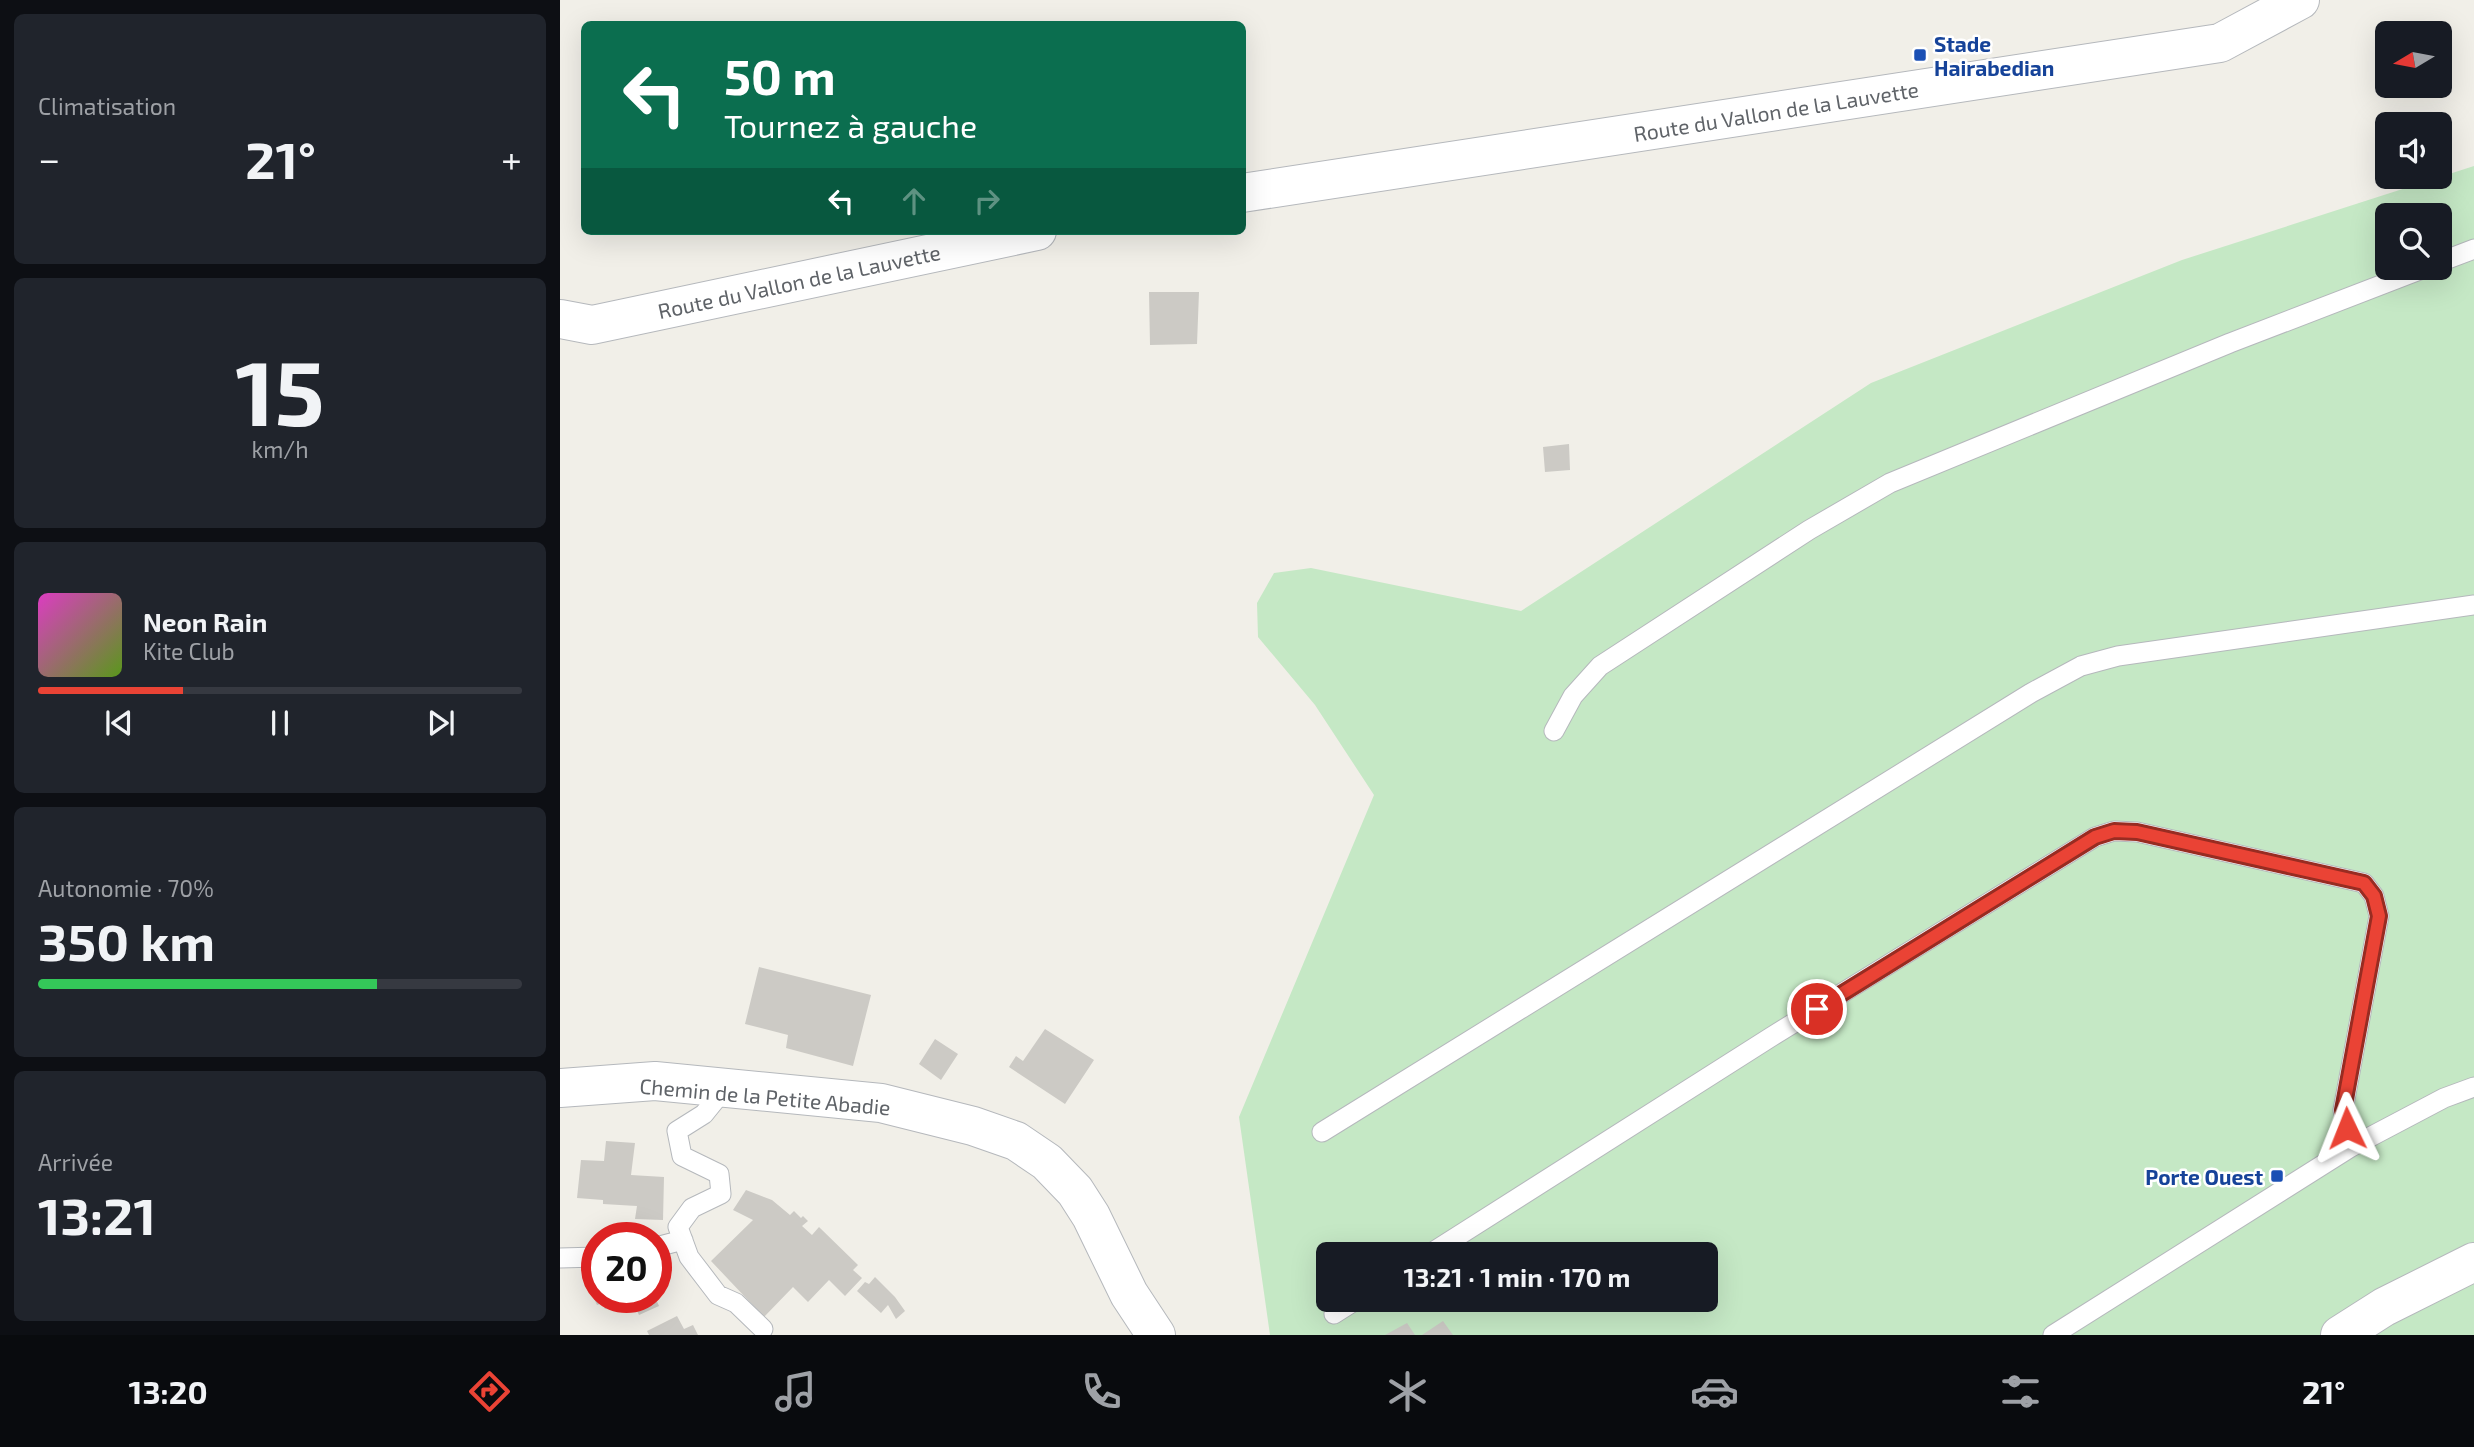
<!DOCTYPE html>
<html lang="fr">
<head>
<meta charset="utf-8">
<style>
	body { margin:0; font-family:"Exo 2",sans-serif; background:#20242c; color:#f1f3f6; height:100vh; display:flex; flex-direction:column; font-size:26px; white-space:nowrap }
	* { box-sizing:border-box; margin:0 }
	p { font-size:23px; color:#9ea1a6 }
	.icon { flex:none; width:38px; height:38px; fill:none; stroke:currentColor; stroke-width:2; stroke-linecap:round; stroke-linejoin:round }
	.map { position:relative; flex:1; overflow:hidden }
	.sheet { display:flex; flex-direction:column; gap:14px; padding:14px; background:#0d0f14; width:560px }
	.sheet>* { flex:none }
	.guide { position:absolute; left:21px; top:21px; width:665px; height:214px; border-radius:10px; box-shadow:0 7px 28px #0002; background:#0b6e4f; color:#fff; overflow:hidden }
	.needle { width:46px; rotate:260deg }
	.controls { position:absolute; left:1815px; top:21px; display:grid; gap:14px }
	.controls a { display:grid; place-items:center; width:77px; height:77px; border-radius:10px; background:#171b24; box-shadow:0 7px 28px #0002; font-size:35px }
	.speed { position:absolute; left:21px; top:1222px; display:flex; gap:14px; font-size:35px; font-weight:700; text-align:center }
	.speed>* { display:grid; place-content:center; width:91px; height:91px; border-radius:50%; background:#171b24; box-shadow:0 7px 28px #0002; line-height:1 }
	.speed .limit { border:10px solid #d22; background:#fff; color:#111 }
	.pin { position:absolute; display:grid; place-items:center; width:60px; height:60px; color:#fff; margin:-30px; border:4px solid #fff; border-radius:50%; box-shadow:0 2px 7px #0007 }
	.me { position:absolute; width:77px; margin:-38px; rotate:358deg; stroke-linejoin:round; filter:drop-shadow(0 0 5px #0008) }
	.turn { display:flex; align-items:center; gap:24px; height:147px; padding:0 28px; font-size:32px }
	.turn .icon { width:91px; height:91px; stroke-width:2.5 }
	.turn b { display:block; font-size:49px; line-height:60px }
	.lanes { display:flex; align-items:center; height:66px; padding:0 28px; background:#0003; justify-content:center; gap:35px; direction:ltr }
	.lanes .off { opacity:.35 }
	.big { font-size:52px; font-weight:700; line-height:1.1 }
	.sheet .widget { flex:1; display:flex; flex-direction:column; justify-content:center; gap:10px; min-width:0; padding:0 24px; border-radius:10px; background:#20242c }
	.sheet .dial { align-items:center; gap:0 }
	.dial b { font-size:91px; line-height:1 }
	.song { display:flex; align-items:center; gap:21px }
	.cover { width:84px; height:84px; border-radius:10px; background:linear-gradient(135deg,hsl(310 70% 55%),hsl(90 70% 35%)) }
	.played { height:7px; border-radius:4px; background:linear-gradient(90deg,#ea4335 30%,#363941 30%) }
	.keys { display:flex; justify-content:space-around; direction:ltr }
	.heat { display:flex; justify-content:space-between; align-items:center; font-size:38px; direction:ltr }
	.charge { height:10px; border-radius:5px; background:linear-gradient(90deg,#34c759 70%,#363941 0) }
	.trip { position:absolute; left:756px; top:1242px; width:402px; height:70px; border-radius:10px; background:#171b24; box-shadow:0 7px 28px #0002; font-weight:700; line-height:70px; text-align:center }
	.menu { display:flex; height:112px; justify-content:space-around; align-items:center; background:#090b0e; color:#9ea1a6 }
	.menu .icon { width:49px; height:49px }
	.menu .active { color:#ea4335 }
	.menu b { font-size:32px; color:#f1f3f6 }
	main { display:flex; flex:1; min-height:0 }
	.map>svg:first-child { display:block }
	.green { fill:#c5e8c5; fill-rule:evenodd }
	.building { fill:#cccac5 }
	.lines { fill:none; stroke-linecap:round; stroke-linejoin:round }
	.service-casing { stroke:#b5b8bc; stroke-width:21 }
	.minor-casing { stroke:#b5b8bc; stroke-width:40 }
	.service { stroke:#fff; stroke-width:19 }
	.minor { stroke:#fff; stroke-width:38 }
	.route-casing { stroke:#982c22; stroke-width:18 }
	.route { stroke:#ea4335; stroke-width:12 }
	.transit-dot { fill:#1a4fb4; stroke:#fff; stroke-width:2.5 }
	.labels { text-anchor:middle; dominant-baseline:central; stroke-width:5; stroke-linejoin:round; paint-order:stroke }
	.transit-label { font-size:21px; font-weight:bold; fill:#164399; stroke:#fff; text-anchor:start }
	.street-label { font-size:21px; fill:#5f6368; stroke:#fff }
</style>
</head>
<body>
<main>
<section class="sheet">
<div class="widget"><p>Climatisation</p>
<div class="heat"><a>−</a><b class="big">21°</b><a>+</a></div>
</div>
<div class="widget dial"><b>15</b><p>km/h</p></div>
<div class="widget">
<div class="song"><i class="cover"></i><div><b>Neon Rain</b><p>Kite Club</p></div></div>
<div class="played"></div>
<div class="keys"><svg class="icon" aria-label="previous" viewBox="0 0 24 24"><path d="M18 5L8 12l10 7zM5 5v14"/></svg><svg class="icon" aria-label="pause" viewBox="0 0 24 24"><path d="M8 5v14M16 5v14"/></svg><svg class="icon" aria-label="next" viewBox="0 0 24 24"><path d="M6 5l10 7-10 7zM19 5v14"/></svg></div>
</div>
<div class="widget"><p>Autonomie · 70%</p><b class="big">350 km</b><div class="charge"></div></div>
<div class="widget"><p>Arrivée</p><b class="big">13:21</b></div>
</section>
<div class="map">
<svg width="1914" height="1335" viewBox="0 0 1914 1335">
	<rect width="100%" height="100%" fill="#f1efe8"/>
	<path class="green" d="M 1914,166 L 1914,1335 L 710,1335 L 679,1117 L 814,795 L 755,705 L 698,637 L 697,603 L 714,573 L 751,568 L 961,611 L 1311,383 L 1622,260 ZM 1827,215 L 1880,215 L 1880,268 L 1827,268 ZM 768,1255 L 1146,1255 L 1146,1300 L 768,1300 Z"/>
	<path class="building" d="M 589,292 L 639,292 L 637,344 L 590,345 Z
		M 1009,444 L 1010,470 L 985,472 L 983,447 Z
		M 199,967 L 311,995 L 293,1066 L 226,1048 L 228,1035 L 185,1024 Z
		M 485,1029 L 534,1060 L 505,1104 L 449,1067 L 456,1056 L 463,1061 Z
		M 375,1039 L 398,1054 L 381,1080 L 359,1064 Z
		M 46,1141 L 75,1143 L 71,1175 L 104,1177 L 103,1220 L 75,1219 L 77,1206 L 43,1204 L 43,1200 L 17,1198 L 21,1160 L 44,1161 Z
		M 186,1190 L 212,1200 L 230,1215 L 234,1211 L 241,1218 L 243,1216 L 248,1221 L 242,1226 L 252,1235 L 259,1227 L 298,1265 L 293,1270 L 302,1278 L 285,1296 L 269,1280 L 248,1302 L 233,1287 L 204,1317 L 151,1261 L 193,1220 L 173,1210 Z
		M 315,1277 L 335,1297 L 345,1311 L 336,1319 L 328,1305 L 321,1313 L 297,1291 L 305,1282 L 309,1284 Z
		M 37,1289 L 37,1297 L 95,1297 L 99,1306 L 79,1315 L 71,1298 L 45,1309 L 42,1303 L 37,1305 L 31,1292 Z
		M 117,1316 L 124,1329 L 133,1325 L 138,1335 L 89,1335 L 87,1331 Z
		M 883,1321 L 893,1335 L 862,1335 Z
		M 847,1323 L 855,1335 L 825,1335 Z"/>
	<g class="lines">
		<g class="service-casing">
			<path id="service" d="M 1880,262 L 1914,249
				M 994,731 L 1013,696 L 1040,666 L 1249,530 L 1330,483 L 1670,343 L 1865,268
				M 165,1088 L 144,1114 L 117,1131 L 122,1156 L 159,1174 L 161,1194 L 132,1208 L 118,1227 L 129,1257 L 158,1295 L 176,1303 L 203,1329
				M 762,1132 L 1471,693 L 1521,666 L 1558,656 L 1914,605
				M 96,1247 L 123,1240
				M 868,1255 L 1211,1037 L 1535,837 L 1554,831 L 1577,832 L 1804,883 L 1814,896 L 1819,916 L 1783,1110 L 1791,1147
				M 0,1258 L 37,1257
				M 774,1314 L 796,1300
				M 1493,1335 L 1791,1147 L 1884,1098 L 1914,1087"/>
		</g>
		<g class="minor-casing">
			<path id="minor" d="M 682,193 L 1660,43 L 1740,0
				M 0,319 L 32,325 L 477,231
				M 0,1088 L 95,1081 L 321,1103 L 413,1126 L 456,1141 L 487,1162 L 515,1191 L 531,1216 L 569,1294 L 596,1335
				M 1780,1335 L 1824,1307 L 1914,1262"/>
		</g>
		<use href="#service" class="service"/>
		<use href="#minor" class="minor"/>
	</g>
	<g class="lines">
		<g class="route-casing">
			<path id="route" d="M 1257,1009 L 1535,837 L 1554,831 L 1577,832 L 1804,883 L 1814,896 L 1819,916 L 1783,1110 L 1787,1128"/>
		</g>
		<use href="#route" class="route"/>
	</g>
	<g class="transit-dot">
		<rect x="1353" y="48" width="14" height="14" rx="3.5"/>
		<rect x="1710" y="1169" width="14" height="14" rx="3.5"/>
	</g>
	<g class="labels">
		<g class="transit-label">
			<text x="1374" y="43">Stade<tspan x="1374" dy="24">Hairabedian</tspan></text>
			<text x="1703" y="1176" text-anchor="end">Porte Ouest</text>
		</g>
		<g class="street-label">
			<text transform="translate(1216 111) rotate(-9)">Route du Vallon de la Lauvette</text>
			<text transform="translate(239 281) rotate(-12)">Route du Vallon de la Lauvette</text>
			<text transform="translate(205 1096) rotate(5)">Chemin de la Petite Abadie</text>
		</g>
	</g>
</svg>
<div class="controls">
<a><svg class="needle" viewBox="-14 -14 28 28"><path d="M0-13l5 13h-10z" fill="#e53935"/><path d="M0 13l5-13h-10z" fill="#9ea1a6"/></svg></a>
<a><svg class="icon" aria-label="sound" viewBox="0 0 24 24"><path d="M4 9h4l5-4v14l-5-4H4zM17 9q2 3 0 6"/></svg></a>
<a><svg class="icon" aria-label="search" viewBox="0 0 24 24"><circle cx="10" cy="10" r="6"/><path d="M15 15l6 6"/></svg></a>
</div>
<div class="speed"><div class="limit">20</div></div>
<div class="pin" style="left:1257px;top:1009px;background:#d93025"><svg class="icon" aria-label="arrive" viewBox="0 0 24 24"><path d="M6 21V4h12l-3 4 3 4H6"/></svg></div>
<svg class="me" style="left:1787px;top:1128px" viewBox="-20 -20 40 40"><path d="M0-17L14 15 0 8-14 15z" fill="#ea4335" stroke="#fff" stroke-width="4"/></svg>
<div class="trip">13:21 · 1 min · 170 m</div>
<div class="guide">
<div class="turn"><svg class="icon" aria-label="left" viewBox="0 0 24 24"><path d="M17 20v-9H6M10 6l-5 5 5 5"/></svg><div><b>50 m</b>Tournez à gauche</div></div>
<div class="lanes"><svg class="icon" aria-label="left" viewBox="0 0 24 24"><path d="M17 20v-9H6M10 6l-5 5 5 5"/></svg><svg class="icon off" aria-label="ahead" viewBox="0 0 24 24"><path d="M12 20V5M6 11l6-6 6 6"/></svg><svg class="icon off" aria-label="right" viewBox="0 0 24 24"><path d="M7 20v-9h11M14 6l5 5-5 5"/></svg></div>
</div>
</div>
</main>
<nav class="menu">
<b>13:20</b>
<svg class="icon active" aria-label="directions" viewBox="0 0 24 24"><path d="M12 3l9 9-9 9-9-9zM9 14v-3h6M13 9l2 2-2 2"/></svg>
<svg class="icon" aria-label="music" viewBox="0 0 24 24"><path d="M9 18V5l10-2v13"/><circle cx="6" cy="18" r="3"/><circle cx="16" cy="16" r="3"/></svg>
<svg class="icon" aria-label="phone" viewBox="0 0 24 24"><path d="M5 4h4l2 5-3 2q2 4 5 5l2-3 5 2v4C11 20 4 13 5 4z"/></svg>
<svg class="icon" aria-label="climate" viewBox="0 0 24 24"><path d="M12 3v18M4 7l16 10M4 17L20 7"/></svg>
<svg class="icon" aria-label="car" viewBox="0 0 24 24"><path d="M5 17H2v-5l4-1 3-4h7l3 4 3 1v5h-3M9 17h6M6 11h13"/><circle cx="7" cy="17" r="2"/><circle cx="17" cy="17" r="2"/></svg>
<svg class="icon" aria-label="filters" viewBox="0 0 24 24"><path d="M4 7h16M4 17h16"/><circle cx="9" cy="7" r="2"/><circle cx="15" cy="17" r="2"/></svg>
<b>21°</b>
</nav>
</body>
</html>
